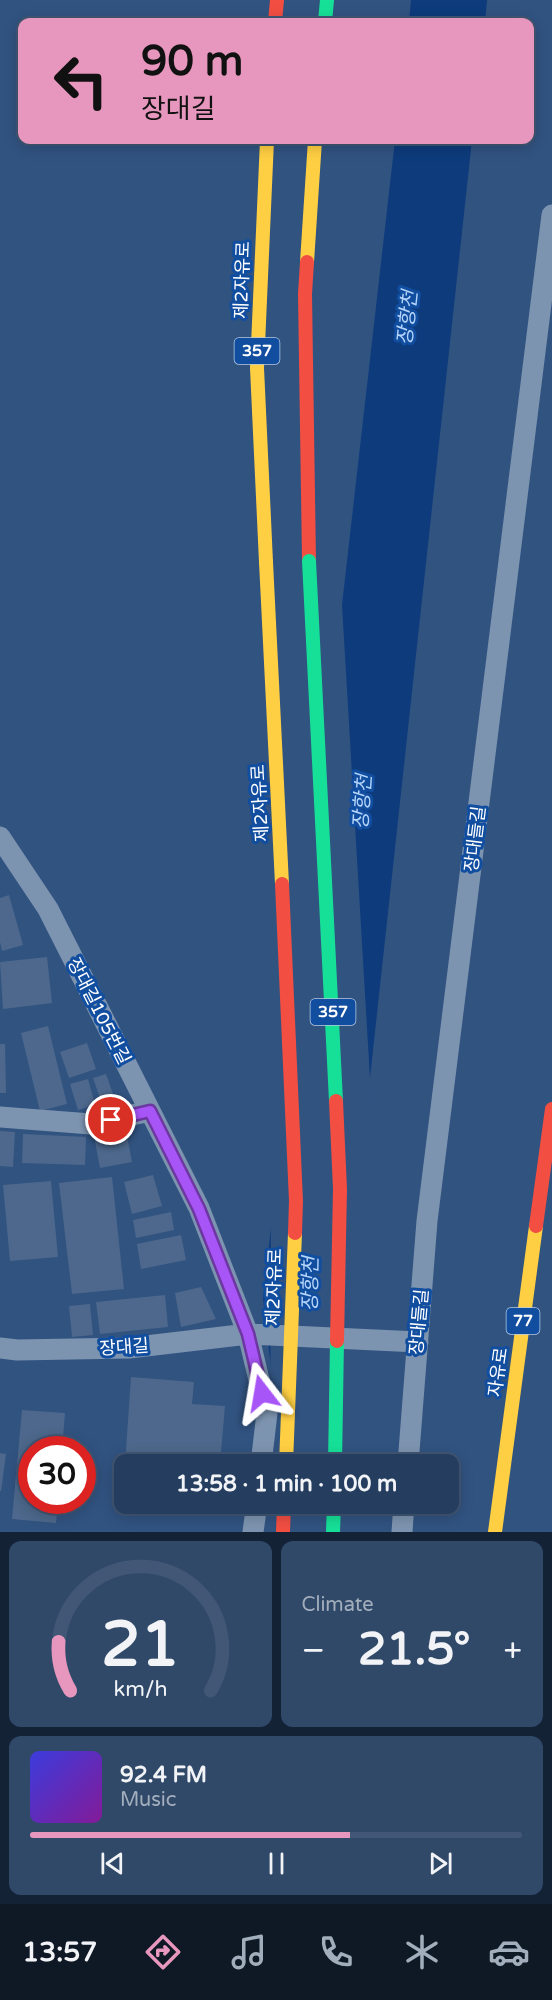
<!DOCTYPE html>
<html lang="en">
<head>
<meta charset="utf-8">
<style>
	body { margin:0; font-family:"Varela Round","Noto Sans KR",sans-serif; background:#314969; color:#f1f3f6; height:100vh; display:flex; flex-direction:column; font-size:22px; white-space:nowrap }
	* { box-sizing:border-box; margin:0 }
	p { font-size:20px; color:#a3aebd }
	.icon { flex:none; width:33px; height:33px; fill:none; stroke:currentColor; stroke-width:2; stroke-linecap:round; stroke-linejoin:round }
	.map { position:relative; height:1532px; overflow:hidden }
	.details { display:flex; flex-direction:column; gap:9px; padding:9px; background:#142235; flex:1 }
	.details>* { flex:none }
	.guide { position:absolute; left:18px; top:18px; width:516px; height:126px; border-radius:12px; box-shadow:0 3px 15px #0003,0 0 0 2px #425775; background:#e797bd; color:#111; overflow:hidden }
	.speed { position:absolute; left:18px; top:1436px; display:flex; gap:12px; font-size:30px; font-weight:700; text-align:center }
	.speed>* { display:grid; place-content:center; width:78px; height:78px; border-radius:50%; background:#253e60; box-shadow:0 3px 15px #0003,0 0 0 2px #425775; line-height:1 }
	.speed .limit { border:9px solid #d22; background:#fff; color:#111 }
	.pin { position:absolute; display:grid; place-items:center; width:51px; height:51px; color:#fff; margin:-26px; border:3px solid #fff; border-radius:50%; box-shadow:0 2px 6px #0007 }
	.me { position:absolute; width:66px; margin:-33px; rotate:346deg; stroke-linejoin:round; filter:drop-shadow(0 0 4px #0008) }
	.turn { display:flex; align-items:center; gap:21px; height:126px; padding:0 24px; font-size:27px }
	.turn .icon { width:78px; height:78px; stroke-width:2.5 }
	.turn b { display:block; font-size:42px; line-height:51px }
	.big { font-size:45px; font-weight:800; line-height:1.1 }
	.details .widget { flex:1; display:flex; flex-direction:column; justify-content:center; gap:9px; min-width:0; padding:0 21px; border-radius:12px; background:#314969 }
	.details .dial { align-items:center; gap:0 }
	.dial svg { height:156px; overflow:visible; fill:none; stroke:#425775; stroke-width:7; stroke-linecap:round; text-anchor:middle }
	.dial text { fill:#f1f3f6; stroke:none }
	.song { display:flex; align-items:center; gap:18px }
	.cover { width:72px; height:72px; border-radius:9px; background:linear-gradient(135deg,hsl(240 70% 55%),hsl(290 70% 35%)) }
	.played { height:6px; border-radius:3px; background:linear-gradient(90deg,#e797bd 65%,#425775 65%) }
	.keys { display:flex; justify-content:space-around; direction:ltr }
	.heat { display:flex; justify-content:space-between; align-items:center; font-size:33px; direction:ltr }
	.details .tiles { flex:1; display:grid; gap:9px; grid-template-columns:1fr 1fr }
	.widget:last-child { grid-column:span 2 }
	.trip { position:absolute; left:114px; top:1454px; width:345px; height:60px; border-radius:12px; background:#253e60; box-shadow:0 3px 15px #0003,0 0 0 2px #425775; font-weight:800; line-height:60px; text-align:center }
	.dock { display:flex; height:96px; justify-content:space-around; align-items:center; background:#0f1926; color:#a3aebd }
	.dock .icon { width:42px; height:42px }
	.dock .current { color:#e797bd }
	.dock b { font-size:27px; color:#f1f3f6 }
	.map>svg:first-child { display:block }
	.water { fill:#0e3b7c }
	.pier { fill:#315380 }
	.building { fill:#4d688c }
	.lines { fill:none; stroke-linecap:round; stroke-linejoin:round }
	.street { stroke:#7d94b0; stroke-width:21 }
	.fast { stroke:#16e098; stroke-width:14 }
	.slow { stroke:#ffcf43; stroke-width:14 }
	.jam { stroke:#f24e42; stroke-width:14 }
	.fast-bridge { stroke:#16e098; stroke-width:14 }
	.slow-bridge { stroke:#ffcf43; stroke-width:14 }
	.jam-bridge { stroke:#f24e42; stroke-width:14 }
	.route-casing { stroke:#6d37a1; stroke-width:15 }
	.route { stroke:#a855f7; stroke-width:10 }
	.labels { text-anchor:middle; dominant-baseline:central; stroke-width:6; stroke-linejoin:round; paint-order:stroke }
	.shield { fill:#114ea0; stroke:#b8cae2; stroke-width:1.5 }
	.shield-label { font-size:16px; font-weight:bold; fill:#fff }
	.street-label { font-size:18px; fill:#fff; stroke:#114ea0 }
	.water-label { font-size:20px; font-style:italic; fill:#b6d5fb; stroke:#114ea0 }
</style>
</head>
<body>
<div class="map">
<svg width="552" height="1532" viewBox="0 0 552 1532">
	<rect width="100%" height="100%" fill="#315380"/>
	<path class="water" d="M 411,0 L 487,0 L 485,22 L 409,22 Z
		M 395,140 L 472,140 L 344,1317 L 275,1403 L 263,1298 Z"/>
	<path class="pier" d="M 341,588 L 371,1095 L 347,1317 L 328,1464 L 270,1464 L 271,1199 Z
		M 266,1503 L 325,1503 L 323,1532 L 263,1532 Z"/>
	<path class="building" d="M 9,895 L 23,945 L 2,951 L 0,942 L 0,898 Z
		M 47,957 L 52,1003 L 3,1009 L 0,962 Z
		M 48,1026 L 67,1104 L 40,1111 L 21,1033 Z
		M 87,1043 L 96,1069 L 69,1078 L 60,1052 Z
		M 0,1044 L 5,1044 L 6,1093 L 0,1093 Z
		M 106,1074 L 118,1108 L 105,1112 L 93,1078 Z
		M 88,1079 L 95,1105 L 78,1110 L 70,1084 Z
		M 0,1131 L 15,1132 L 13,1167 L 0,1166 Z
		M 126,1131 L 132,1162 L 100,1168 L 94,1136 Z
		M 23,1134 L 86,1137 L 85,1165 L 22,1163 Z
		M 153,1175 L 162,1206 L 132,1214 L 124,1182 Z
		M 112,1177 L 124,1289 L 72,1294 L 59,1183 Z
		M 51,1181 L 58,1257 L 10,1261 L 3,1185 Z
		M 171,1212 L 174,1230 L 136,1238 L 133,1220 Z
		M 181,1235 L 186,1260 L 141,1269 L 137,1244 Z
		M 201,1287 L 216,1319 L 181,1327 L 175,1293 Z
		M 165,1295 L 168,1327 L 100,1334 L 96,1302 Z
		M 90,1304 L 93,1335 L 72,1337 L 69,1306 Z
		M 131,1377 L 194,1382 L 192,1404 L 225,1406 L 220,1464 L 125,1464 Z
		M 22,1410 L 65,1413 L 62,1449 L 32,1449 L 32,1500 L 58,1500 L 56,1523 L 12,1519 Z
		M 0,1453 L 6,1454 L 1,1491 L 0,1491 Z"/>
	<g class="lines">
		<path class="street" d="M 0,837 L 48,909 L 199,1208 L 248,1334 L 267,1413 L 261,1464
			M 0,1117 L 91,1124 L 150,1111
			M 0,1348 L 17,1350 L 129,1348 L 248,1334 L 418,1342
			M 408,1464 L 427,1221 L 552,215
			M 253,1532 L 257,1503
			M 402,1532 L 404,1503"/>
		<path class="fast" d="M 325,22 L 327,0
			M 333,1532 L 334,1503"/>
		<path class="slow" d="M 307,262 L 315,140
			M 266,562 L 257,368 L 267,140
			M 495,1532 L 536,1226"/>
		<path class="jam" d="M 275,22 L 277,0
			M 307,262 L 305,294 L 309,561
			M 536,1226 L 552,1109
			M 283,1532 L 284,1503"/>
		<path class="fast-bridge" d="M 309,561 L 336,1101
			M 335,1464 L 337,1341"/>
		<path class="slow-bridge" d="M 266,562 L 282,884
			M 286,1464 L 295,1233"/>
		<path class="jam-bridge" d="M 282,884 L 296,1201 L 295,1233
			M 336,1101 L 340,1189 L 337,1341"/>
	</g>
	<g class="lines">
		<g class="route-casing">
			<path id="route" d="M 111,1120 L 150,1111 L 199,1209 L 248,1334 L 262,1393"/>
		</g>
		<use href="#route" class="route"/>
	</g>
	<g class="labels">
		<g class="shield">
			<rect x="234.5" y="338" width="45" height="26" rx="4.5"/>
			<rect x="310.5" y="999" width="45" height="26" rx="4.5"/>
			<rect x="506.5" y="1308" width="33" height="26" rx="4.5"/>
		</g>
		<g class="shield-label">
			<text x="257" y="351">357</text>
			<text x="333" y="1012">357</text>
			<text x="523" y="1321">77</text>
		</g>
		<g class="street-label">
			<text transform="translate(242 280) rotate(-88)">제2자유로</text>
			<text transform="translate(260 803) rotate(-93)">제2자유로</text>
			<text transform="translate(475 839) rotate(-83)">장대들길</text>
			<text transform="translate(99 1011) rotate(63)">장대길105번길</text>
			<text transform="translate(274 1287) rotate(-88)">제2자유로</text>
			<text transform="translate(419 1322) rotate(-85)">장대들길</text>
			<text transform="translate(124 1347) rotate(-4)">장대길</text>
			<text transform="translate(498 1372) rotate(-82)">자유로</text>
		</g>
		<g class="water-label">
			<text transform="translate(408 318) rotate(-84)">장항천</text>
			<text transform="translate(363 802) rotate(-86)">장항천</text>
			<text transform="translate(311 1284) rotate(-89)">장항천</text>
		</g>
	</g>
</svg>
<div class="speed"><div class="limit">30</div></div>
<div class="pin" style="left:111px;top:1120px;background:#d93025"><svg class="icon" aria-label="arrive" viewBox="0 0 24 24"><path d="M6 21V4h12l-3 4 3 4H6"/></svg></div>
<svg class="me" style="left:262px;top:1393px" viewBox="-20 -20 40 40"><path d="M0-17L14 15 0 8-14 15z" fill="#a855f7" stroke="#fff" stroke-width="4"/></svg>
<div class="trip">13:58 · 1 min · 100 m</div>
<div class="guide">
<div class="turn"><svg class="icon" aria-label="left" viewBox="0 0 24 24"><path d="M17 20v-9H6M10 6l-5 5 5 5"/></svg><div><b>90 m</b>장대길</div></div>
</div>
</div>
<section class="details">
<div class="tiles">
<div class="widget dial"><svg viewBox="0 0 100 80">
<path d="M14 69A42 42 0 1 1 86 69"/>
<path d="M14 69A42 42 0 0 1 8 44" stroke="#e797bd"/>
<text x="50" y="56" font-size="32" font-weight="700">21</text>
<text x="50" y="72" font-size="11">km/h</text>
</svg></div>
<div class="widget"><p>Climate</p>
<div class="heat"><a>−</a><b class="big">21.5°</b><a>+</a></div>
</div>
<div class="widget">
<div class="song"><i class="cover"></i><div><b>92.4 FM</b><p>Music</p></div></div>
<div class="played"></div>
<div class="keys"><svg class="icon" aria-label="previous" viewBox="0 0 24 24"><path d="M18 5L8 12l10 7zM5 5v14"/></svg><svg class="icon" aria-label="pause" viewBox="0 0 24 24"><path d="M8 5v14M16 5v14"/></svg><svg class="icon" aria-label="next" viewBox="0 0 24 24"><path d="M6 5l10 7-10 7zM19 5v14"/></svg></div>
</div>
</div>
</section>
<nav class="dock">
<b>13:57</b>
<svg class="icon current" aria-label="directions" viewBox="0 0 24 24"><path d="M12 3l9 9-9 9-9-9zM9 14v-3h6M13 9l2 2-2 2"/></svg>
<svg class="icon" aria-label="music" viewBox="0 0 24 24"><path d="M9 18V5l10-2v13"/><circle cx="6" cy="18" r="3"/><circle cx="16" cy="16" r="3"/></svg>
<svg class="icon" aria-label="phone" viewBox="0 0 24 24"><path d="M5 4h4l2 5-3 2q2 4 5 5l2-3 5 2v4C11 20 4 13 5 4z"/></svg>
<svg class="icon" aria-label="climate" viewBox="0 0 24 24"><path d="M12 3v18M4 7l16 10M4 17L20 7"/></svg>
<svg class="icon" aria-label="car" viewBox="0 0 24 24"><path d="M5 17H2v-5l4-1 3-4h7l3 4 3 1v5h-3M9 17h6M6 11h13"/><circle cx="7" cy="17" r="2"/><circle cx="17" cy="17" r="2"/></svg>
</nav>
</body>
</html>
